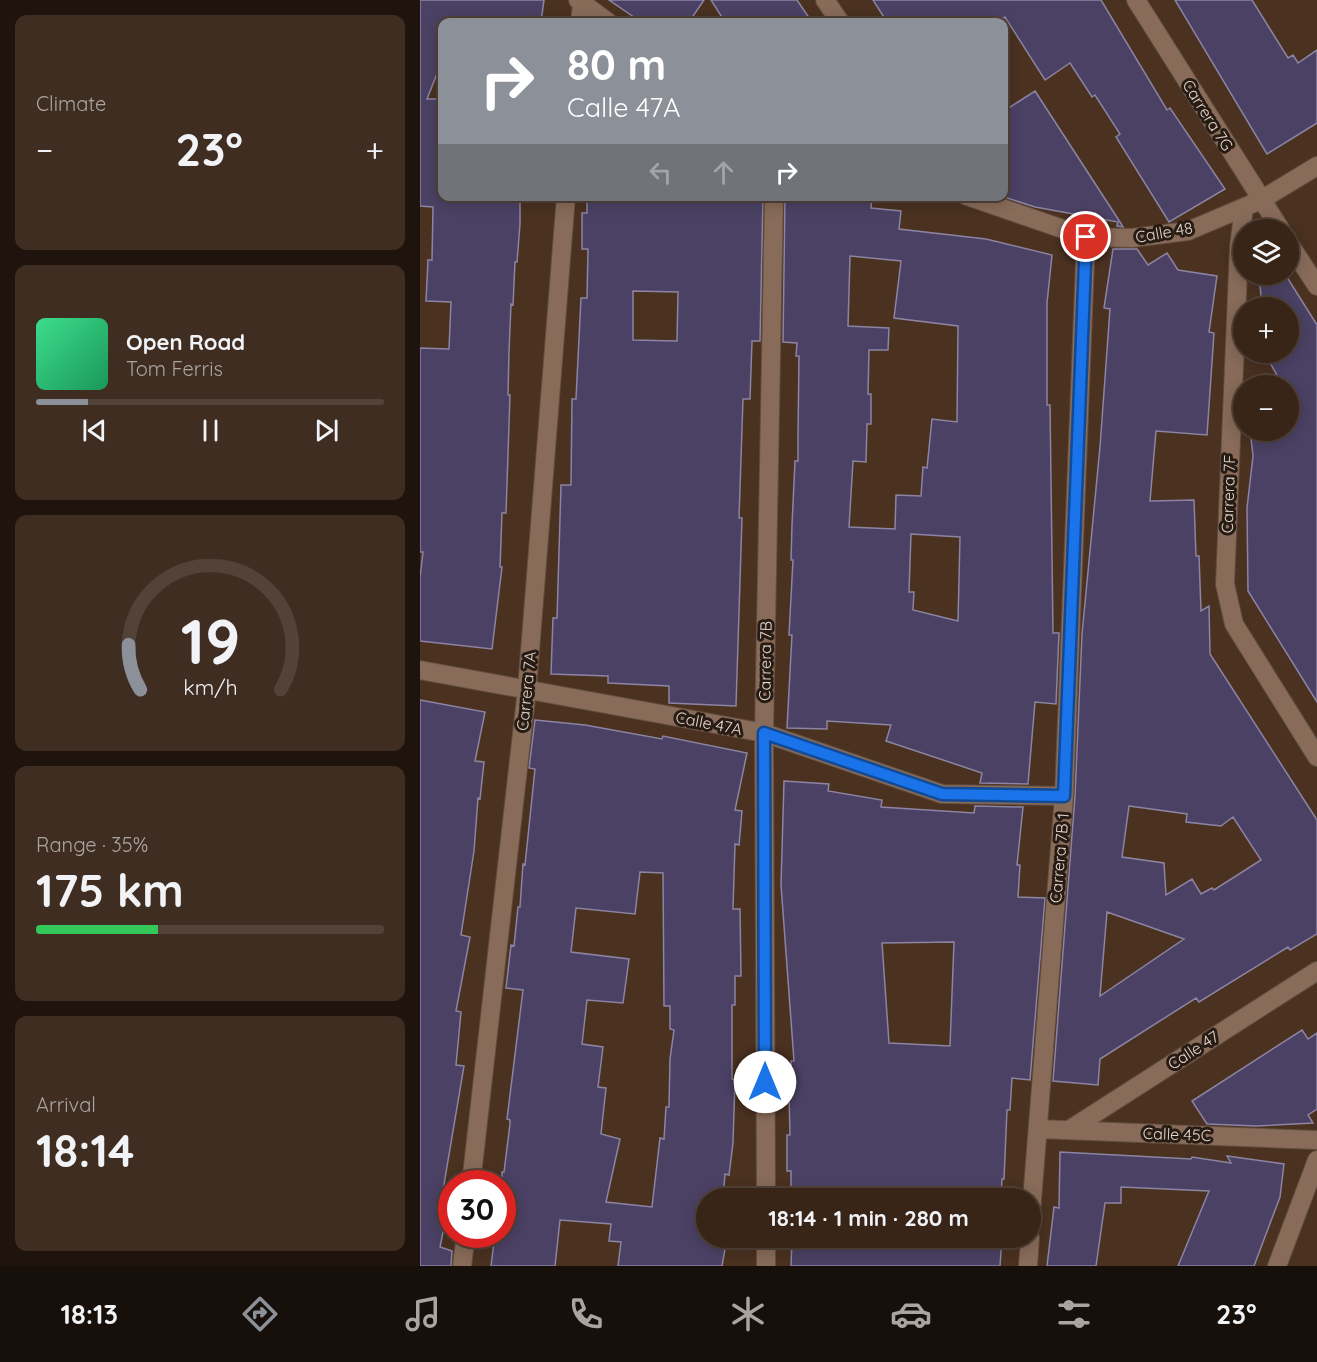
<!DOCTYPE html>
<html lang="en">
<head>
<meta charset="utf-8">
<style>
	body { margin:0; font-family:Quicksand,sans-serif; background:#3f2d21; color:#f1f3f6; height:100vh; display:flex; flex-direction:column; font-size:22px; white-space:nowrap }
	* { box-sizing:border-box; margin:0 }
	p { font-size:20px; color:#aba5a2 }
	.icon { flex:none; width:33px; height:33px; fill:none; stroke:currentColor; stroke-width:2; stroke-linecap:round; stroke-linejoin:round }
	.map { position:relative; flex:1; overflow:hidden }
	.drawer { display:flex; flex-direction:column; gap:15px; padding:15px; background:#1f140d; width:420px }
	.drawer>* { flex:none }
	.guide { position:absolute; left:18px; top:18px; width:570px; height:183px; border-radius:12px; box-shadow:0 3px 15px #0003,0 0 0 2px #524237; background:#8c9099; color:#fff; overflow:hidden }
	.fabs { position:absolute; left:813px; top:219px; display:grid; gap:12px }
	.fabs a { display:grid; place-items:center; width:66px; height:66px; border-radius:50%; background:#382518; box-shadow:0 3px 15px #0003,0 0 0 2px #524237; font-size:30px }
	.speed { position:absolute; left:18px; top:1170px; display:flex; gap:12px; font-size:30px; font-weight:700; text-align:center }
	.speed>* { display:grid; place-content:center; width:78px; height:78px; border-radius:50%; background:#382518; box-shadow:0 3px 15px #0003,0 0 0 2px #524237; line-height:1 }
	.speed .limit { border:9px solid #d22; background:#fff; color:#111 }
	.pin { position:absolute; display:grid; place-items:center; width:51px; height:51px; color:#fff; margin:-26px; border:3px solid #fff; border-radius:50%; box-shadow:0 2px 6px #0007 }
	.me { position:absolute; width:66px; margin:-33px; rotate:0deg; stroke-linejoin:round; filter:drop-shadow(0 0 4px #0008) }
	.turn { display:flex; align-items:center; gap:21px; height:126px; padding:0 30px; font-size:27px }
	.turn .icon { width:78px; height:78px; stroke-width:2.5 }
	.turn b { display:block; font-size:42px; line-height:51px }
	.lanes { display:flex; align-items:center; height:57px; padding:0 30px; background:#0003; justify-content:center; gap:30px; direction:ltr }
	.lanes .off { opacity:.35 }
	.big { font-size:45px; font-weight:700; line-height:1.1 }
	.drawer .widget { flex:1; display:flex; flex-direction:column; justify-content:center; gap:9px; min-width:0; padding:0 21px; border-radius:12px; background:#3f2d21 }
	.drawer .dial { align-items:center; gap:0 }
	.dial svg { height:156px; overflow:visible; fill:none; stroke:#524237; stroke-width:7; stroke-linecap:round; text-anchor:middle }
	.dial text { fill:#f1f3f6; stroke:none }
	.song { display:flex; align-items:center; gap:18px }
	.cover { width:72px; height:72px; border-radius:9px; background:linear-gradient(135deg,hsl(150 70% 55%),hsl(150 70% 35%)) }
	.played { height:6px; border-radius:3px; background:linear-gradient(90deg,#8c9099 15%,#524237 15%) }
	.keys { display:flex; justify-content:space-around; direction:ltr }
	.heat { display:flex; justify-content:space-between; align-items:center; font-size:33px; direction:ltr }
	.charge { height:9px; border-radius:4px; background:linear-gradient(90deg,#34c759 35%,#524237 0) }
	.trip { position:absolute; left:276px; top:1188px; width:345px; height:60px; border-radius:30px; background:#382518; box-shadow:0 3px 15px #0003,0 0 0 2px #524237; font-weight:700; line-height:60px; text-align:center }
	.tabs { display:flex; height:96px; justify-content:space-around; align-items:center; background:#160f0a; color:#aba5a2 }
	.tabs .icon { width:42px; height:42px }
	.tabs .active { color:#8c9099 }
	.tabs b { font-size:27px; color:#f1f3f6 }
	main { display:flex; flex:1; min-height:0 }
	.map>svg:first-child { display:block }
	.building { fill:#4b4164; stroke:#8c84a3; stroke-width:1.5; fill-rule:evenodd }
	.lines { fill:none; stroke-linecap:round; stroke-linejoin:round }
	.minor-casing { stroke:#624d3e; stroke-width:20 }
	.minor { stroke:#886b59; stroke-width:18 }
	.route-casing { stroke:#114b97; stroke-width:15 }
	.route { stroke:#1a73e8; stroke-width:10 }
	.labels { text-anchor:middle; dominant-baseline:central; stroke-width:6; stroke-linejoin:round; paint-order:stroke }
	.street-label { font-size:16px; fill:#e4d4ca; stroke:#271c14 }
</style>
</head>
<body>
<main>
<section class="drawer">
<div class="widget"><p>Climate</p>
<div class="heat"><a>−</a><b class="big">23°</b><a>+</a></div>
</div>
<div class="widget">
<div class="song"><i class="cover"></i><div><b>Open Road</b><p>Tom Ferris</p></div></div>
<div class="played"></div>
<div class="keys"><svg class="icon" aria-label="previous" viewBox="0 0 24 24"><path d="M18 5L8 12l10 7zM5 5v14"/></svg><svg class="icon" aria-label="pause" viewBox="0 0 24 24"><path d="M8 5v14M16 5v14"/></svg><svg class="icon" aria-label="next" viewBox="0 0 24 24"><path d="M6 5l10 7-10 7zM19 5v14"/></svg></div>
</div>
<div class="widget dial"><svg viewBox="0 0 100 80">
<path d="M14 69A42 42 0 1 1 86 69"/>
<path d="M14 69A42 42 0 0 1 8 46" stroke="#8c9099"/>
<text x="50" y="56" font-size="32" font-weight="700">19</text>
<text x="50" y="72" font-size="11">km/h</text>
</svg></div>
<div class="widget"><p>Range · 35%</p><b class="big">175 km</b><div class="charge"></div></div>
<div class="widget"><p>Arrival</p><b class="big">18:14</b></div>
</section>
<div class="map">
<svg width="897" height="1266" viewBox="0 0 897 1266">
	<rect width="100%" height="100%" fill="#4a3120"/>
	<path class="building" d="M 0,0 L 124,0 L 121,22 L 22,22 L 22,61 L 7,99 L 22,99 L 22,196 L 100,196 L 100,224 L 97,262 L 95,262 L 93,305 L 91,304 L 89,352 L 88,395 L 90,395 L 86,513 L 82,513 L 80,567 L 82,567 L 72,649 L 0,641 L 0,578 L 3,552 L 0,552 L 0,348 L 29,349 L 31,302 L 6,301 L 8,260 L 12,260 L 13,207 L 0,206 Z
		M 189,0 L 284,0 L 269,22 L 221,22 Z
		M 291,0 L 377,0 L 392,22 L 305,22 Z
		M 453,0 L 681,0 L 747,110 L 750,108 L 805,189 L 749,222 L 696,137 L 700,134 L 675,95 L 672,97 L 650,63 L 625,80 L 585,17 L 576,22 L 467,22 Z
		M 755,0 L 832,0 L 868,58 L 873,55 L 878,63 L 897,50 L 897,123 L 847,154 Z
		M 615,91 L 700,222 L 703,227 L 697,226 L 698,222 L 615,207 L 584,197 L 584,111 Z
		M 167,196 L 343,196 L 340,341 L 332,341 L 330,399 L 323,399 L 319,518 L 322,518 L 316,706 L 249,703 L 249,686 L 188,683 L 188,676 L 131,674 L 133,618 L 137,618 L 141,485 L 151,485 L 152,399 L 156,399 L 161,298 L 167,298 L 168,249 L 162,249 L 162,213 L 167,213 ZM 213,291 L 258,292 L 257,341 L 213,340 Z
		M 365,196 L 452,196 L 451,208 L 481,211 L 479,229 L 566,239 L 632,255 L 627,303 L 627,405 L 630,405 L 633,633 L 639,633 L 636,704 L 615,702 L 608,784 L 560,783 L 562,773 L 466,741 L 471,725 L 407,721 L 407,729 L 367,728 L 372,635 L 369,635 L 373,560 L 371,560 L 372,525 L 375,461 L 378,461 L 378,437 L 379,356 L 376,356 L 377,343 L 363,342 ZM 430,256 L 481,261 L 474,318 L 538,326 L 537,422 L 512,419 L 507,468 L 503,467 L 501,496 L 476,495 L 475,529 L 429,527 L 433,461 L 446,462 L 447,424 L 451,424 L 451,394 L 448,394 L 449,350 L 468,350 L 469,328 L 428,326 ZM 491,534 L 540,537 L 538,621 L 493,610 L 494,592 L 489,592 Z
		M 693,249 L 717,249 L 728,265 L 747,253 L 758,270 L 797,276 L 789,332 L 794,333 L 787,435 L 736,431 L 730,501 L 774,500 L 776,556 L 779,556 L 781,611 L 789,606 L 790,654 L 897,820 L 897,934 L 870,950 L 868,947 L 779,1002 L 776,998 L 680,1059 L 678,1085 L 633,1081 L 655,796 L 662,634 L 680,447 L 690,309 L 684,308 ZM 709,806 L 767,814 L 766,822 L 801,826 L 813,817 L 841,860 L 794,890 L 792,888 L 781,894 L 772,879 L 746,895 L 744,863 L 702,857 ZM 687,912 L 764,939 L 680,996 Z
		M 839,274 L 865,274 L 897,325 L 897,702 L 828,591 L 827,508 L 833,456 L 830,430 L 868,430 L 868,386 L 863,386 L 844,352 L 868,352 L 868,308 L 842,308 Z
		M 0,700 L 65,712 L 55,761 L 64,762 L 60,799 L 58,798 L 54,851 L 41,935 L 50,937 L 36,1011 L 41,1012 L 36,1065 L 44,1066 L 21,1202 L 29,1203 L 20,1247 L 32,1251 L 31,1266 L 0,1266 Z
		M 115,720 L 165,725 L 242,739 L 243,736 L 327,753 L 315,810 L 322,811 L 319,845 L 315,844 L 313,909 L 320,909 L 321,976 L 315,976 L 315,1005 L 312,1005 L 312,1079 L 315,1080 L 313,1143 L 309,1175 L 305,1174 L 303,1198 L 286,1198 L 286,1238 L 307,1238 L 302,1266 L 198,1266 L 201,1242 L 189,1241 L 191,1224 L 140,1220 L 135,1266 L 71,1266 L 75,1234 L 82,1234 L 82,1172 L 84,1172 L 90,1124 L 90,1120 L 87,1119 L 103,990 L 86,988 L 91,945 L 94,946 L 98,907 L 100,907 L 103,864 L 105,865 L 115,769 L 109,768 ZM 220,872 L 243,873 L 244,1006 L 250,1006 L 250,1029 L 254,1030 L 250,1059 L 249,1107 L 246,1107 L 244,1139 L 240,1138 L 232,1207 L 186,1202 L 200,1139 L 181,1134 L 186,1088 L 178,1087 L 183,1047 L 162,1044 L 167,1000 L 203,1003 L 209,959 L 151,952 L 156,908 L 215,914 Z
		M 364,781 L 409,784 L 408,791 L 462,800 L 461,807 L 554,813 L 555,806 L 603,807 L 597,865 L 600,865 L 598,897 L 625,898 L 610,1080 L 592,1078 L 590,1110 L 587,1110 L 584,1179 L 582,1179 L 581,1198 L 371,1198 L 371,1171 L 367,1171 L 367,1135 L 370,1135 L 369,1094 L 372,1094 L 371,1061 L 374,1061 L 361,885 ZM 534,942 L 530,1046 L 469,1043 L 462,943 Z
		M 882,1030 L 888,1039 L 897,1033 L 897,1109 L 888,1115 L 893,1123 L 836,1126 L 787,1124 L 772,1101 Z
		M 640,1152 L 771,1159 L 772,1157 L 811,1163 L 807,1156 L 864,1164 L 860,1197 L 834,1266 L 758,1266 L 789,1191 L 701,1187 L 701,1203 L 685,1203 L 676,1266 L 627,1266 L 634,1207 L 639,1208 Z
		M 372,1238 L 582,1238 L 580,1266 L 371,1266 Z"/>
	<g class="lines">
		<g class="minor-casing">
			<path id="minor" d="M 158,0 L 188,22
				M 405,0 L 420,22
				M 716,0 L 861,230
				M 160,22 L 162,4
				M 547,196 L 666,237 L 712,238 L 768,231 L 841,200 L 897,166
				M 824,207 L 819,247 L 805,584 L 814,624 L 897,757
				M 868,242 L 897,286
				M 0,670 L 344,733 L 522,794 L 644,796
				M 618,1129 L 897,1140
				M 649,1130 L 897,971
				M 51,1184 L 107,689 L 146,196
				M 346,1198 L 344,733 L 354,196
				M 610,1226 L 644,796 L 666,237
				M 346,1238 L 346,1266
				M 42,1266 L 46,1234
				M 608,1266 L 610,1238
				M 857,1266 L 897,1160"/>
		</g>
		<use href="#minor" class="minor"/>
	</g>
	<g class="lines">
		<g class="route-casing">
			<path id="route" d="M 345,1082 L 344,733 L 522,794 L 644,796 L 666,237"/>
		</g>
		<use href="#route" class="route"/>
	</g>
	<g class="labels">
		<g class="street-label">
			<text transform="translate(788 115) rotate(58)">Carrera 7G</text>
			<text transform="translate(744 232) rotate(-10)">Calle 48</text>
			<text transform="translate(808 494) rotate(-88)">Carrera 7F</text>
			<text transform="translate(345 661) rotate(-89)">Carrera 7B</text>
			<text transform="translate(106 691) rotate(-84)">Carrera 7A</text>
			<text transform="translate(289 723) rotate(11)">Calle 47A</text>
			<text transform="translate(639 858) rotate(-85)">Carrera 7B 1</text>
			<text transform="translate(773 1050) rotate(-33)">Calle 47</text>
			<text transform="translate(757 1134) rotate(2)">Calle 45C</text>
		</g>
	</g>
</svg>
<div class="fabs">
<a><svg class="icon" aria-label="layers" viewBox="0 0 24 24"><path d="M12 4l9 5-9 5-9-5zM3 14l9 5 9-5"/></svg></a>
<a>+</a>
<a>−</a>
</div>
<div class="speed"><div class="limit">30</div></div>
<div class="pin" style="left:666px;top:237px;background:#d93025"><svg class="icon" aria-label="arrive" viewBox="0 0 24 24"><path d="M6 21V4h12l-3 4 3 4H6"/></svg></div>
<svg class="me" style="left:345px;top:1082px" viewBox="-20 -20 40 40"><circle r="19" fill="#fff"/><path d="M0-13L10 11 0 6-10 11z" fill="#1a73e8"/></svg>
<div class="trip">18:14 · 1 min · 280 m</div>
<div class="guide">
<div class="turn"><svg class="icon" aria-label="right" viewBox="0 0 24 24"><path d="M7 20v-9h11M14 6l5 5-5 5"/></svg><div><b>80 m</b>Calle 47A</div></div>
<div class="lanes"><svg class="icon off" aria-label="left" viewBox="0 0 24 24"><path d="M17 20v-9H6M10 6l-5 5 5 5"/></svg><svg class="icon off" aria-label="ahead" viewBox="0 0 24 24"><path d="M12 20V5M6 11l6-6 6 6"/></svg><svg class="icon" aria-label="right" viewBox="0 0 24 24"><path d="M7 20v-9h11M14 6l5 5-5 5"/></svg></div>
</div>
</div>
</main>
<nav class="tabs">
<b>18:13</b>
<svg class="icon active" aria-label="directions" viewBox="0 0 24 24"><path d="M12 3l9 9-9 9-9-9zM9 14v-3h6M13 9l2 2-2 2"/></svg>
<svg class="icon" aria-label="music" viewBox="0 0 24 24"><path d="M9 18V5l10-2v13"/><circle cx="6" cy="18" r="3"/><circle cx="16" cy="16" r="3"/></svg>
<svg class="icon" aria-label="phone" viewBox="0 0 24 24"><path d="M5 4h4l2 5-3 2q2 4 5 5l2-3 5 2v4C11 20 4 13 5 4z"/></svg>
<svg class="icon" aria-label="climate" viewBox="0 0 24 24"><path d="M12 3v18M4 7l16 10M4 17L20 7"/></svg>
<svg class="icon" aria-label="car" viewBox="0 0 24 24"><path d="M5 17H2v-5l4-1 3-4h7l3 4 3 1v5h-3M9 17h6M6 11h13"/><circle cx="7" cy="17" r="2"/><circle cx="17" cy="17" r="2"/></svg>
<svg class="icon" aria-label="filters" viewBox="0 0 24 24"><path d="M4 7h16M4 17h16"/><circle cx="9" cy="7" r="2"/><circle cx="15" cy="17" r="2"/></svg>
<b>23°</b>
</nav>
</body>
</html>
